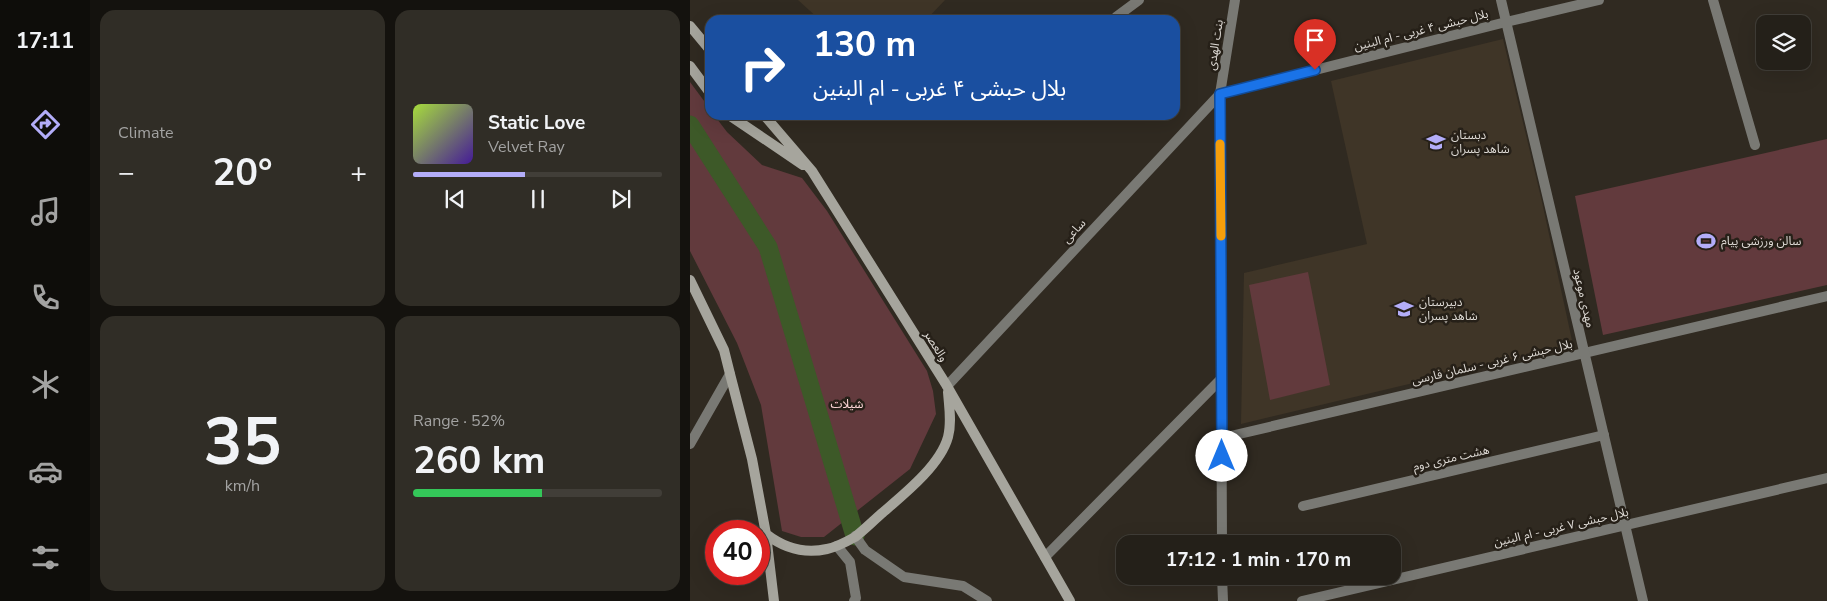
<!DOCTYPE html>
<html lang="en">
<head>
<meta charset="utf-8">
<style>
	body { margin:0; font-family:"Nunito Sans","Noto Sans Arabic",sans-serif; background:#302d26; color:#f1f3f6; height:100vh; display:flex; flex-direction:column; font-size:19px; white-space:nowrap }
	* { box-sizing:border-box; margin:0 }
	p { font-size:16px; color:#a3a3a2 }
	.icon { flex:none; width:28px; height:28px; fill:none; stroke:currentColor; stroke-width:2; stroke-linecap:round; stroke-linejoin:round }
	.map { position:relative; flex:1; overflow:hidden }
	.sheet { display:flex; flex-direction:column; gap:10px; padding:10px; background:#14120e; width:600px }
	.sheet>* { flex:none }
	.banner { position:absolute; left:15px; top:15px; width:475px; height:105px; border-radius:15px; box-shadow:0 5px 20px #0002,0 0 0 1px #413e38; background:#1a4fa0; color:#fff; overflow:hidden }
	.tools { position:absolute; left:1066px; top:15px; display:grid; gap:10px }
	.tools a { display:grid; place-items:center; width:55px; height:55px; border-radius:10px; background:#242019; box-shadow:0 5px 20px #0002,0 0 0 1px #413e38; font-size:25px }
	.speed { position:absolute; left:15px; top:520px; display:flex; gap:10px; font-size:25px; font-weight:700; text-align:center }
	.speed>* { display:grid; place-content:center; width:65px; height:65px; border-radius:50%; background:#242019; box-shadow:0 5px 20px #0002,0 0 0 1px #413e38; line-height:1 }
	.speed .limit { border:8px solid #d22; background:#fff; color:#111 }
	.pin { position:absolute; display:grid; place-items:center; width:42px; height:42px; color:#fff; margin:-51px -21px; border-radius:50% 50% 50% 0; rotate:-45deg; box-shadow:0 0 5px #0007 }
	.pin .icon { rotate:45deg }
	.me { position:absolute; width:55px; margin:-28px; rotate:0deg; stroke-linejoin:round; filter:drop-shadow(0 0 4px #0008) }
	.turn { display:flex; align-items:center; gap:18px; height:105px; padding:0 25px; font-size:22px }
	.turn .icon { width:65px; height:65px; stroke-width:2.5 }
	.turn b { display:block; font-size:35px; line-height:42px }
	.big { font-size:38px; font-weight:700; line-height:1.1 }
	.sheet .tile { flex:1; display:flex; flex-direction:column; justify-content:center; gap:8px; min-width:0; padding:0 18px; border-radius:15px; background:#302d26 }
	.sheet .dial { align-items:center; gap:0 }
	.dial b { font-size:65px; line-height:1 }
	.song { display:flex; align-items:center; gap:15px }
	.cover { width:60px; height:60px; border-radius:8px; background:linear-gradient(135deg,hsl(80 70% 55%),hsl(260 70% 35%)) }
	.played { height:5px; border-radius:2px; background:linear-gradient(90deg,#b3adf9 45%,#413e38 45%) }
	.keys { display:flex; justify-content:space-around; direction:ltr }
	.heat { display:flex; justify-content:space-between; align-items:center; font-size:28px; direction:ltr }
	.charge { height:8px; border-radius:4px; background:linear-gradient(90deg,#34c759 52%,#413e38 0) }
	.sheet .tiles { flex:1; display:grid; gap:10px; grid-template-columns:repeat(2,1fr) }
	.trip { position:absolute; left:426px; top:535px; width:285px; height:50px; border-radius:15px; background:#242019; box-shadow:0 5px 20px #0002,0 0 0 1px #413e38; font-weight:700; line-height:50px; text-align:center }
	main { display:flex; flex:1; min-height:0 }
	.tab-bar { display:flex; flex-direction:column; width:90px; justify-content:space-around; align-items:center; background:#0e0d0a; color:#a3a3a2 }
	.tab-bar .icon { width:35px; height:35px }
	.tab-bar .active { color:#b3adf9 }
	.tab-bar b { font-size:22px; color:#f1f3f6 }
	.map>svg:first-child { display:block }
	.built { fill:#3f3527 }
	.green { fill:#623a3d }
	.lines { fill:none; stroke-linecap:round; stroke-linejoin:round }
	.canal { stroke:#3d5928; stroke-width:19 }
	.service { stroke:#797974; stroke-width:10 }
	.minor { stroke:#797974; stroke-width:10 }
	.tertiary { stroke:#797974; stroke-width:10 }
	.secondary { stroke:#a6a59d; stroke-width:10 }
	.route-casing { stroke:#114b97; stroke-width:12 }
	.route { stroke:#1a73e8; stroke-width:9 }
	.slow { stroke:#f59e0b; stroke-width:9 }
	.labels { text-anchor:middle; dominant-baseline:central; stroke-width:5; stroke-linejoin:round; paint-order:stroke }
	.street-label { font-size:12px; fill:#dedad5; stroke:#262018 }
	.poi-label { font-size:12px; fill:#dedad5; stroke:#262018; text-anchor:start }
	.park-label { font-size:12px; fill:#ffd7d8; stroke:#262018 }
</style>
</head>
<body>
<main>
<nav class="tab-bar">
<b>17:11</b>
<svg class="icon active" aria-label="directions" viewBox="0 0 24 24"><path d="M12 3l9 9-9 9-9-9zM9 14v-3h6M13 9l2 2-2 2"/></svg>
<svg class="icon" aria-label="music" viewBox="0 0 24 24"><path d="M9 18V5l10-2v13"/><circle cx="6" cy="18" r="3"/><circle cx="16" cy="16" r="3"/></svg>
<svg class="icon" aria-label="phone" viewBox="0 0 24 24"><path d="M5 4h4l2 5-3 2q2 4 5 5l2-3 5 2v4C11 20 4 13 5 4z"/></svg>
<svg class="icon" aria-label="climate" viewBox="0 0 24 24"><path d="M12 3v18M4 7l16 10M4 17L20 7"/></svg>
<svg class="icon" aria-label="car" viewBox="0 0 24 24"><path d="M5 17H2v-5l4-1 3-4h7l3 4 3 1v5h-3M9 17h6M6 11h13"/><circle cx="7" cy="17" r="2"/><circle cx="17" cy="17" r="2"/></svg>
<svg class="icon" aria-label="filters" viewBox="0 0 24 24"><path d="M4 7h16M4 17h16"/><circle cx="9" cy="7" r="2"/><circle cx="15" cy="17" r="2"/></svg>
</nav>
<section class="sheet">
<div class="tiles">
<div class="tile"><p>Climate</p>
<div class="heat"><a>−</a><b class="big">20°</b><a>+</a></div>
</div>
<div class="tile">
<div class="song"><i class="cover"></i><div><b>Static Love</b><p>Velvet Ray</p></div></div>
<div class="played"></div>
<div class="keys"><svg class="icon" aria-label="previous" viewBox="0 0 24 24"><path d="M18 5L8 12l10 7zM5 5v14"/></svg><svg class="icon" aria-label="pause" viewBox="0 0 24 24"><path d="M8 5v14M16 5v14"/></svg><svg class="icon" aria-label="next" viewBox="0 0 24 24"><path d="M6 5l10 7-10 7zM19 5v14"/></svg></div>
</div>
<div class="tile dial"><b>35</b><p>km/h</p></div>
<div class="tile"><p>Range · 52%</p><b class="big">260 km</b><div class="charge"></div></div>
</div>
</section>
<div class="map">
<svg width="1137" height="601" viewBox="0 0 1137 601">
	<rect width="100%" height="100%" fill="#302a21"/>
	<path class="built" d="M 108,0 L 255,0 L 236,20 L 130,20 Z
		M 813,39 L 852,202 L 883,345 L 551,424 L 554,273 L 677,244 L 641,81 Z"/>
	<path class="green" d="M 0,82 L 20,109 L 20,115 L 24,115 L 37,132 L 72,165 L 112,178 L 137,211 L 237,371 L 243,391 L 246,414 L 220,469 L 134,537 L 111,537 L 92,531 L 71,405 L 47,343 L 0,251 Z
		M 1137,139 L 1137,285 L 913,335 L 885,196 Z
		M 618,272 L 640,385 L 580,400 L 559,285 Z"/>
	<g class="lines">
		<path class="canal" d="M 0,125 L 78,247 L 165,536"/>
		<path class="service" d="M 165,536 L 175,550 L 214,577 L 273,586 L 297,601
			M 147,546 L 160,562 L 166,598 L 164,601"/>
		<path class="minor" d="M 1023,0 L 1065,145
			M 426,17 L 449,0
			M 257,386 L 530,94 L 816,22 L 909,0
			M 532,438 L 1137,296
			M 613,506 L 914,435
			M 355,557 L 531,379
			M 612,601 L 1137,478"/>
		<path class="tertiary" d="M 811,0 L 953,601
			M 0,444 L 40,374
			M 532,544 L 530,94 L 545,0
			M 532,576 L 533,601"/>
		<path class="secondary" d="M 0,26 L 20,50
			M 0,66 L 20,93
			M 39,115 L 113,165
			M 74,115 L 122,171 L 257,386 L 380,601
			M 0,280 L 34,350 L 40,374 L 62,459 L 76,534 L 84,601
			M 76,534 C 94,548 115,554 137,549 C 147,547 156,542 165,537 C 174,530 182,522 191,514 C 213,495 250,466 258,437 C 262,422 259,407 258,392"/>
	</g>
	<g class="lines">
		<g class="route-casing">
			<path id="route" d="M 532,456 L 530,94 L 625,70"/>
		</g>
		<use href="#route" class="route"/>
		<path class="slow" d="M 530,144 L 531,236"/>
	</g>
	<defs>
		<g id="school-bare" transform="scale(1.5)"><path d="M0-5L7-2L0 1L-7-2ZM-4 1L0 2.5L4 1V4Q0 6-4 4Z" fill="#b3adf9" stroke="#262018" stroke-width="2.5" paint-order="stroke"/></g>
		<g id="stadium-bare" transform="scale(1.5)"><path d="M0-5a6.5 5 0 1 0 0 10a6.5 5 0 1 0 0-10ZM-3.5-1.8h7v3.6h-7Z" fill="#b3adf9" stroke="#262018" stroke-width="2.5" paint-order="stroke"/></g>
	</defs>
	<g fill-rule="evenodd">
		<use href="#school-bare" x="746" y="142"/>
		<use href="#stadium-bare" x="1016" y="241"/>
		<use href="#school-bare" x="714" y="309"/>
	</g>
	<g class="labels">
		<g class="street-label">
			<text transform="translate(731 30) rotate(-14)">بلال حبشی ۴ غربی - ام البنین</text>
			<text transform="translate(525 45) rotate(-81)">بنت الهدی</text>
			<text transform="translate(384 231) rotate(-47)">ساعی</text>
			<text transform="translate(894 298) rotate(77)">مهدی موعود</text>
			<text transform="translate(246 346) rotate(58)">والعصر</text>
			<text transform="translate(802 362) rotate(-13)">بلال حبشی ۶ غربی - سلمان فارسی</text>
			<text transform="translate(761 458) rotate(-13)">هشت متری دوم</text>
			<text transform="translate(871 527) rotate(-13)">بلال حبشی ۷ غربی - ام البنین</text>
		</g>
		<g class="poi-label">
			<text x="761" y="135">دبستان<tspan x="761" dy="14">شاهد پسران</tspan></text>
			<text x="1031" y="241">سالن ورزشی پیام</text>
			<text x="729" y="302">دبیرستان<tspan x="729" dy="14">شاهد پسران</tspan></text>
		</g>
		<g class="park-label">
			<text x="157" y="404">شیلات</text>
		</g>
	</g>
</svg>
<div class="tools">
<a><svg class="icon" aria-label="layers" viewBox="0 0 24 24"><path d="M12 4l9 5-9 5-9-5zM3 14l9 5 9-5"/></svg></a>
</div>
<div class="speed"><div class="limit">40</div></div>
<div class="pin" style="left:625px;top:70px;background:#d93025"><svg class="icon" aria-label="arrive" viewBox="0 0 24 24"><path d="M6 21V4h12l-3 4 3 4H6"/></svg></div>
<svg class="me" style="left:532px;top:456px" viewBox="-20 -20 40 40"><circle r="19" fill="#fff"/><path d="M0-13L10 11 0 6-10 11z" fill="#1a73e8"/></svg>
<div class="trip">17:12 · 1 min · 170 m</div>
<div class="banner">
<div class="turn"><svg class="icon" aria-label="right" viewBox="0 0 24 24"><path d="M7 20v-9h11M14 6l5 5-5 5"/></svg><div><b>130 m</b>بلال حبشی ۴ غربی - ام البنین</div></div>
</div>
</div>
</main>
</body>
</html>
